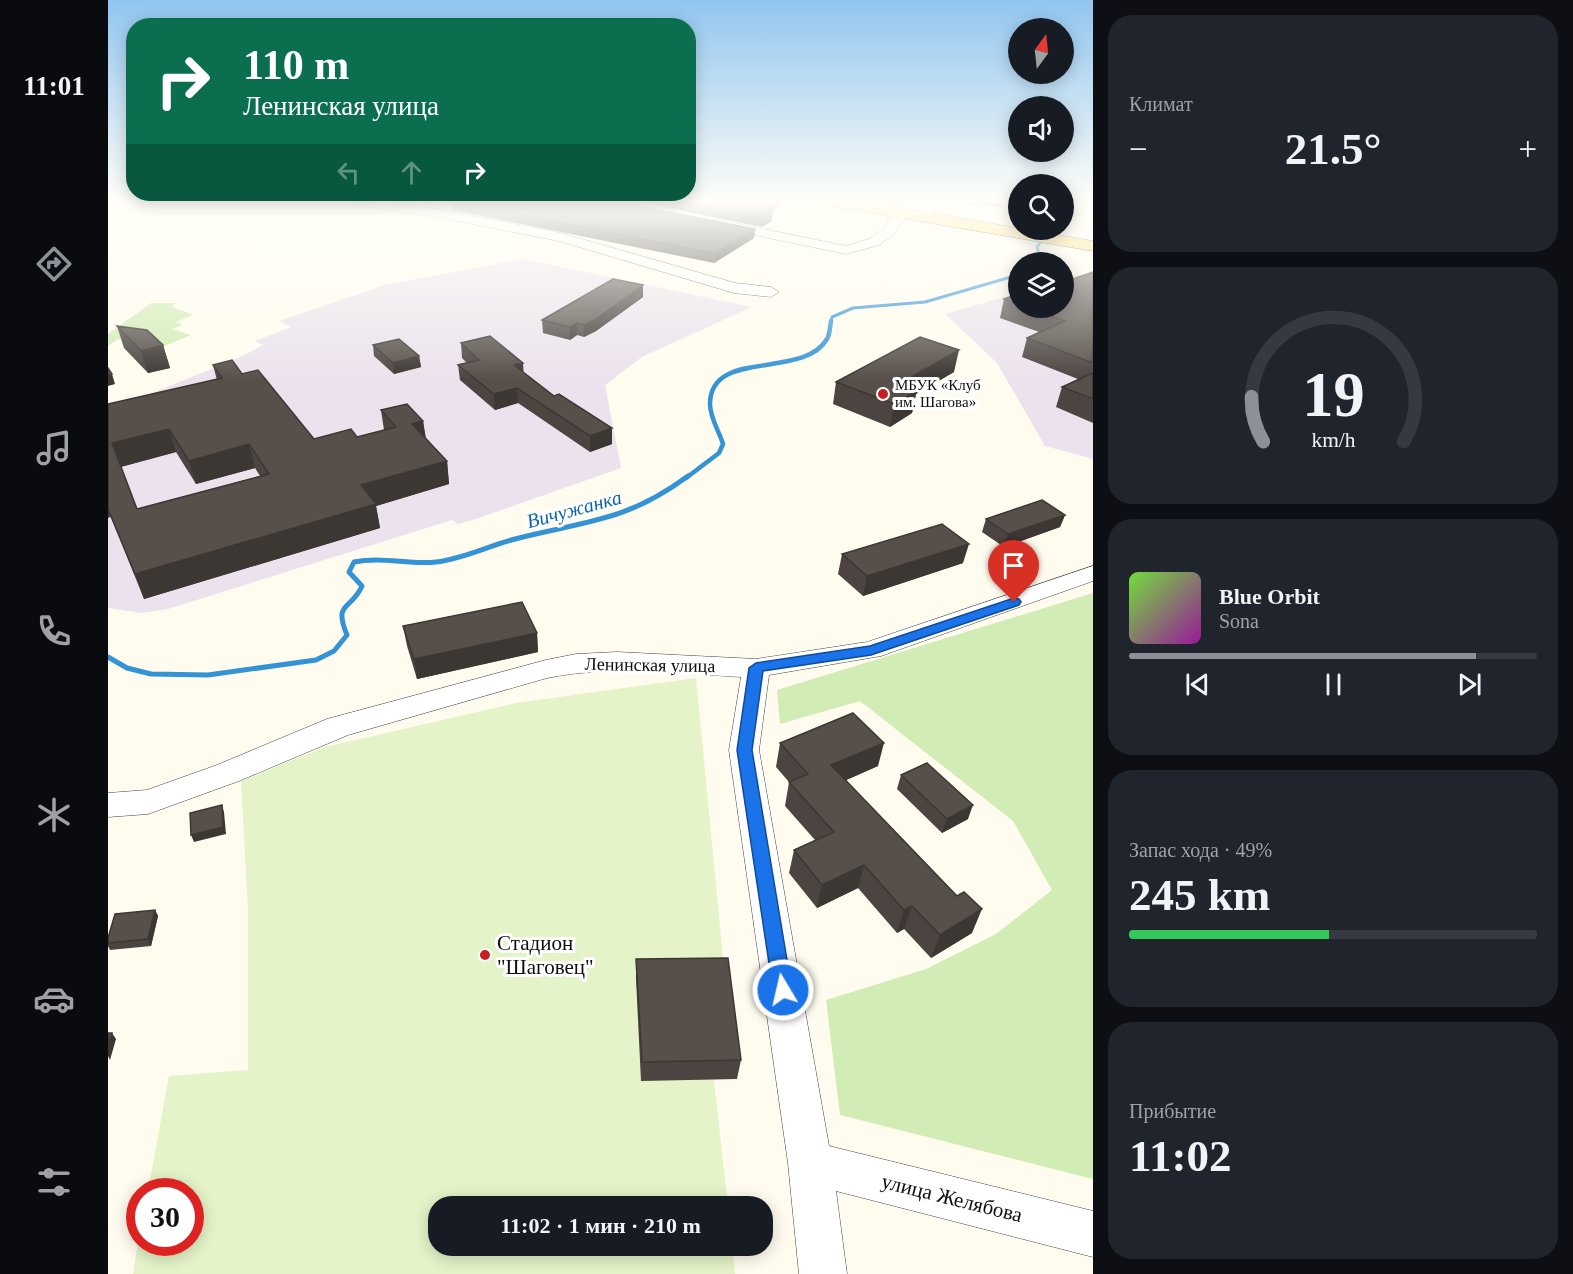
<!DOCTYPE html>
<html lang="ru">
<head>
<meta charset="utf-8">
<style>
	body { margin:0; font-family:"Times New Roman",serif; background:#20242c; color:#f1f3f6; height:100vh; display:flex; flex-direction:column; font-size:22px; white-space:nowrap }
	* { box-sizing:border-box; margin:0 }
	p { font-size:20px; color:#9ea1a6 }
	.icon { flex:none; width:33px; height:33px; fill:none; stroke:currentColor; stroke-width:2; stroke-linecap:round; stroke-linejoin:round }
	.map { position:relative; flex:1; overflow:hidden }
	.sheet { display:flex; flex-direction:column; gap:15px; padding:15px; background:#0d0f14; width:480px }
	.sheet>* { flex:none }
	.top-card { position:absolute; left:18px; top:18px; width:570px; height:183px; border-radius:24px; box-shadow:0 3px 15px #0003; background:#0b6e4f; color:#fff; overflow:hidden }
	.needle { width:39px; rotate:15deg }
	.buttons { position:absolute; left:900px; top:18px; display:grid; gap:12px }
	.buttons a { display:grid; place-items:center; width:66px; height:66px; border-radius:50%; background:#171b24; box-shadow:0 3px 15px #0003; font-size:30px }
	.speed { position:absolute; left:18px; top:1178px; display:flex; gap:12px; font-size:30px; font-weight:700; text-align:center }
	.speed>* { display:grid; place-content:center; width:78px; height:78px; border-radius:50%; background:#171b24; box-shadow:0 3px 15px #0003; line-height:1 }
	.speed .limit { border:9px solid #d22; background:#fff; color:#111 }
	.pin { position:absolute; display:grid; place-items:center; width:51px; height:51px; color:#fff; margin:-62px -26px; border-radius:50% 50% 50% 0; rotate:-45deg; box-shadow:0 0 6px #0007 }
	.pin .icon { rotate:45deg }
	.me { position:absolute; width:66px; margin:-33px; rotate:351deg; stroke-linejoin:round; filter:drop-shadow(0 0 4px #0008) }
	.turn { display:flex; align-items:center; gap:21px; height:126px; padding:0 18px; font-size:27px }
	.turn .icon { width:78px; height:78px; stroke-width:2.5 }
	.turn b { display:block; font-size:42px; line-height:51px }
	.lanes { display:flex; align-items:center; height:57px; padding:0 18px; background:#0003; justify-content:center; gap:30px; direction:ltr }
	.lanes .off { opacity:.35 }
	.big { font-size:45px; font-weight:700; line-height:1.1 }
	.sheet .card { flex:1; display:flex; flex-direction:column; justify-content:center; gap:9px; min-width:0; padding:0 21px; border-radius:24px; background:#20242c }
	.sheet .dial { align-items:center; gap:0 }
	.dial svg { height:156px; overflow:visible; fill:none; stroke:#363941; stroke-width:7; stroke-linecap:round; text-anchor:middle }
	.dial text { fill:#f1f3f6; stroke:none }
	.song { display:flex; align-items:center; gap:18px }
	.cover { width:72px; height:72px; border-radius:9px; background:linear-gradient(135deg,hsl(100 70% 55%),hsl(300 70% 35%)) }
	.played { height:6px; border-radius:3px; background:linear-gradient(90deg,#8c9099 85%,#363941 85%) }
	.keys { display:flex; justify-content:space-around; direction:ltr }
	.heat { display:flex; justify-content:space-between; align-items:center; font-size:33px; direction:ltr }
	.charge { height:9px; border-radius:4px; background:linear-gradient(90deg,#34c759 49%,#363941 0) }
	.trip { position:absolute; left:320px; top:1196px; width:345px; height:60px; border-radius:24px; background:#171b24; box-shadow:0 3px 15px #0003; font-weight:700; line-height:60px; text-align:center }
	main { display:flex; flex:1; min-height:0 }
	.tabs { display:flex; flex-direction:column; width:108px; justify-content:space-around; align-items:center; background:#090b0e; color:#9ea1a6 }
	.tabs .icon { width:42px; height:42px }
	.tabs .on { color:#8c9099 }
	.tabs b { font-size:27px; color:#f1f3f6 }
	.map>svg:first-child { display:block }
	.industrial { fill:#ece2ed }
	.green { fill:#d2ecb6 }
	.pitch { fill:#e4f3c8 }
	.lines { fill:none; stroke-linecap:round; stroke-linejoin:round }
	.stream-far2 { stroke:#3393d5; stroke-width:3 }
	.stream-far1 { stroke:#3393d5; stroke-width:4.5 }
	.stream { stroke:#3393d5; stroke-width:5 }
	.minor-casing { stroke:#414141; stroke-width:1 }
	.major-casing { stroke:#1f1f1f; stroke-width:1 }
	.minor { fill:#fff; fill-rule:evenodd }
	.major { fill:#ffd95f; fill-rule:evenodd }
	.wall { fill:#4b4440; fill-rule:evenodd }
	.shaded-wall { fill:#3d3734 }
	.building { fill:#574f4a; stroke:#3d3734; stroke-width:1.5; fill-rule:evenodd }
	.route { fill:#1a73e8; stroke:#114b97; stroke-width:1.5 }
	.poi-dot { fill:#c71d24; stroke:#fff; stroke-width:2 }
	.labels { text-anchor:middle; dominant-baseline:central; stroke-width:6; stroke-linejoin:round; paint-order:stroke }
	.far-poi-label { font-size:15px; fill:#0e0e0e; stroke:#fff; text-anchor:start }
	.street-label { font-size:18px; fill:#0e0e0e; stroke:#fff }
	.water-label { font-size:20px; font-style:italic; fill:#0f64a8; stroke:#fff }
	.near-poi-label { font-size:21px; fill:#0e0e0e; stroke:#fff; text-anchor:start }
	.near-street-label { font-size:21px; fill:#0e0e0e; stroke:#fff }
</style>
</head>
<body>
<main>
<nav class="tabs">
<b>11:01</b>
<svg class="icon on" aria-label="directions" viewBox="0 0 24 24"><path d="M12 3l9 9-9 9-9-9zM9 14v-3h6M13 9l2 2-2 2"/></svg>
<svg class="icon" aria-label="music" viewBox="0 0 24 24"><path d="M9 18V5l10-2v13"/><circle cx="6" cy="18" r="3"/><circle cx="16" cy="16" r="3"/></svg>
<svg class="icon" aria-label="phone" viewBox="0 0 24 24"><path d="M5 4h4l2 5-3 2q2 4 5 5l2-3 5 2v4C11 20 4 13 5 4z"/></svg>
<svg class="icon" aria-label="climate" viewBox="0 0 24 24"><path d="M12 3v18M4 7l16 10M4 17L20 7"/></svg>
<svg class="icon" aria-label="car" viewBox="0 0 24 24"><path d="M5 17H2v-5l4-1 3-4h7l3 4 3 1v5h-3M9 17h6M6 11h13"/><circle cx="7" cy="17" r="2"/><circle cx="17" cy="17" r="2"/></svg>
<svg class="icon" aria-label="filters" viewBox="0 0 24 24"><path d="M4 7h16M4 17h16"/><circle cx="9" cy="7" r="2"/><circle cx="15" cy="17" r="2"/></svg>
</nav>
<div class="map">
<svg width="985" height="1274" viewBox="0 0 985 1274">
	<rect width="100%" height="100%" fill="#fffcef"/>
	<path class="industrial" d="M 416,259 L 644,307 L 534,357 L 497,385 L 513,468 L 368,519 L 350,524 L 344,520 L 60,609 L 33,613 L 0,608 L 0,411 L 135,356 L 155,345 L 147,341 L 183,327 L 171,321 L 277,285 Z
		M 985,271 L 985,459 L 937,446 L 889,363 L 837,314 L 910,293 L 910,308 L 956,308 L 956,280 Z"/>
	<path class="green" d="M 43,303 L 67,303 L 65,307 L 85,315 L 68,322 L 75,325 L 64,329 L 83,335 L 52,348 L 10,339 L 0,346 L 0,334 Z
		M 985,593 L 985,1179 L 732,1115 L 718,1000 L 818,969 L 888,934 L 944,890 L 905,821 L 752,701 L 672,724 L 669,690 Z"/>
	<path class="pitch" d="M 588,678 L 617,978 L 606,1080 L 620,1206 L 330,1206 L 330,1245 L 624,1245 L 627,1274 L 25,1274 L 31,1237 L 32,1242 L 82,1242 L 82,1191 L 40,1191 L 61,1076 L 140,1070 L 140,910 L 133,781 L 217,747 L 408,703 Z"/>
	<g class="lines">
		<path class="stream-far2" d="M 956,209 L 966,215 L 956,220
			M 934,262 L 929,247 L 940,230
			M 723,322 L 724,317 L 745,308 L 817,302 L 910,275"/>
		<path class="stream-far1" d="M 578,478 L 611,453 L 615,444 C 611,431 602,418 602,404 C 602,348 695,380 719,339 C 722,334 722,326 723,321"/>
		<path class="stream" d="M 0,657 L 19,668 L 43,674 L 100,675 L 208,660 L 226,651 L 239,635 C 225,601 243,611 254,586 L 241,572 L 246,562 C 274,556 300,565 328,562 C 355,559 380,546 407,539 C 477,521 518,522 580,476"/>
		<g class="minor-casing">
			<path id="minor" d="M 243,201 L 278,201 L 323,208 L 453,233 L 627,283 L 663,287 L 671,292 L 663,297 L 626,293 L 451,241 L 323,216 L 249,205 Z
				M 819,201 L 832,201 L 820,220 L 810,220 L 808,217 Z
				M 800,210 L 805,211 L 807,214 L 794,222 L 785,235 L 771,245 L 738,254 L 612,228 L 605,224 L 612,220 L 738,246 L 761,239 L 775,229 L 784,216 Z
				M 985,566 L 985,581 L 773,656 L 661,675 L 651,750 L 721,1146 L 985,1211 L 985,1257 L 728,1191 L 739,1274 L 691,1274 L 680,1163 L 621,750 L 633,677 C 568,673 503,665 439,678 L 240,735 L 131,781 L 40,814 L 0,817 L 0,793 L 39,790 L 109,765 L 219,719 L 438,660 L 468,654 L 509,652 L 648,659 L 759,642 Z"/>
		</g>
		<g class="major-casing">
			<path id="major" d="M 715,201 L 753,201 L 985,241 L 985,251 L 723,206 Z"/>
		</g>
		<use href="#minor" class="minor"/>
		<use href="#major" class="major"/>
	</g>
	<path class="wall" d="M 344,201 L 647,229 L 646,238 L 606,263 L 344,210 Z
		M 527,201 L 675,201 L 664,212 L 664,221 L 654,227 Z
		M 759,201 L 803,201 L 798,206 Z
		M 841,201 L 896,201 L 894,207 L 841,203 Z
		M 985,272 L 985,423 L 948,407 L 954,387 L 970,379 L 914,357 L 919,338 L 931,332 L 892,318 L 896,299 L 910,294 L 910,308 L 956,308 Z
		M 535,285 L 535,297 L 488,331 L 476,337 L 469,335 L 462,340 L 435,333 L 434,320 Z
		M 9,326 L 55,345 L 62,368 L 40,373 L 16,348 Z
		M 353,343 L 415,372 L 446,396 L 504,428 L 504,444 L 482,452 L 410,403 L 387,410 L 352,380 L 350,365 L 359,363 L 354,358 Z
		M 265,345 L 311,356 L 313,367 L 286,374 L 266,356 Z
		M 105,365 L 134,374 L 206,439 L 249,437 L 276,430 L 273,410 L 315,421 L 318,438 L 339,461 L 341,484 L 268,506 L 272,528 L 36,599 L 3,517 L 0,518 L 0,404 L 109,380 ZM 68,452 L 88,484 L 147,468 L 152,476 L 29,509 L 13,467 Z
		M 846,372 L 808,394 L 804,413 L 782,427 L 725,404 L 728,382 Z
		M 957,515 L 952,527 L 896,547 L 874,532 L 878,519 Z
		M 734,554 L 855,563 L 755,596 L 730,574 Z
		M 295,626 L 429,633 L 430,652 L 309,679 L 299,646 Z
		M 672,743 L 770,766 L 738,780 L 864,933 L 823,958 L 796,929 L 789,933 L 750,888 L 709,908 L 681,873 L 686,850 L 707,840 L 677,806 L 681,782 L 668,767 Z
		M 793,775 L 860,819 L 834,833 L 789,789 Z
		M 47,910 L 50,916 L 43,946 L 2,950 L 0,946 L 0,938 Z
		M 528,959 L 633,1060 L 629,1079 L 533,1081 L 528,979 Z"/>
	<path class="shaded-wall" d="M 668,201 L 675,201 L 663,213 L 665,212 L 664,221 L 654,227 L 655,218 L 658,211 Z
		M 647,229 L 646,238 L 606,263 L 607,254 Z
		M 535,285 L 535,297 L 488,331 L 476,337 L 476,325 Z
		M 469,323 L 469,335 L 462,340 L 462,327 Z
		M 55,345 L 62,368 L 40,373 L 33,351 Z
		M 851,350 L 846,372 L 808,394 L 804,413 L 782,427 L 791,384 Z
		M 311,356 L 313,367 L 286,374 L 285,363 Z
		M 415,363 L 416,378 L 406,365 Z
		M 4,374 L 7,384 L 0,386 L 0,375 Z
		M 409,388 L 410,403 L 387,410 L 386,394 Z
		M 315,421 L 318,444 L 304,424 Z
		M 504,428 L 504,444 L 482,452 L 482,436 Z
		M 61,429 L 68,452 L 12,467 L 4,443 Z
		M 141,444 L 147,468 L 88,484 L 81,461 Z
		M 339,461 L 341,484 L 268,506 L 272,528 L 36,599 L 27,574 L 253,485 Z
		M 957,515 L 952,527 L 896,547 L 900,534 Z
		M 861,544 L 855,563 L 755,596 L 759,576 Z
		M 429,633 L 430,652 L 309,679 L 306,659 Z
		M 776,743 L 770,766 L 718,789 L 723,765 Z
		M 114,805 L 116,812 L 118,834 L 86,842 L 83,835 Z
		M 865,805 L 860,819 L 834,833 L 839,819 Z
		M 756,865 L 750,888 L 709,908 L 714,885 Z
		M 804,906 L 796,929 L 789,933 L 796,910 Z
		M 874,909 L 864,933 L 823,958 L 832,935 Z
		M 47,910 L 50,916 L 43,946 L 40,939 Z
		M 4,1033 L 8,1039 L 2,1060 L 0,1056 L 0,1047 Z"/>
	<path class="building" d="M 344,201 L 505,201 L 647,229 L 607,254 Z
		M 569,201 L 668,201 L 658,211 L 665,212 L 655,218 Z
		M 985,272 L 985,363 L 919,338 L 957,321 L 919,308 L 956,308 L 956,282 Z
		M 505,279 L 535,285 L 488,319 L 476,325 L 469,323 L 462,327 L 434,320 Z
		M 910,294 L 910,304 L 896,299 Z
		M 9,326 L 39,330 L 55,345 L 33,351 Z
		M 382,336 L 415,363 L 406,365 L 446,396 L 451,394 L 504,428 L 482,436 L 409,388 L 386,394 L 350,365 L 371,360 L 353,343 Z
		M 812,337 L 851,350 L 791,384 L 809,391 L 786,404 L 728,382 Z
		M 291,339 L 311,356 L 285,363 L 265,345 Z
		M 124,360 L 134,374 L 150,370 L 206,439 L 243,429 L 249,437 L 288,427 L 273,410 L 299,404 L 315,421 L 304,424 L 339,461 L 253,485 L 268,504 L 27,574 L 0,509 L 0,404 L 114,378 L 105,365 ZM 61,429 L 81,461 L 141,444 L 161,474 L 29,509 L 4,443 Z
		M 0,368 L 4,374 L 0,375 Z
		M 985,373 L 985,399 L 954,387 Z
		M 934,500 L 957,515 L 900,534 L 878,519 Z
		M 834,524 L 861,544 L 759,576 L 734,554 Z
		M 414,602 L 429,633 L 306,659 L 295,626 Z
		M 745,713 L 776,743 L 723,765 L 849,896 L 856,892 L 874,909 L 832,935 L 804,906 L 796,910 L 756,865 L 714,885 L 686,850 L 726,832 L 681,782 L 700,774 L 672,743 Z
		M 819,763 L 865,805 L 839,819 L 793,775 Z
		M 114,805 L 115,827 L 83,835 L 82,813 Z
		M 47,910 L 40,939 L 0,943 L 0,938 L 7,914 Z
		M 620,958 L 633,1060 L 534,1062 L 528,959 Z
		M 0,1033 L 4,1033 L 0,1047 Z"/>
	<linearGradient id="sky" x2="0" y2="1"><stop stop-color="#91c5ef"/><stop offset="0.53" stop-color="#fffef8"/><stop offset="1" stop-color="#fffef8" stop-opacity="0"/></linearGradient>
	<rect width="985" height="380" fill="url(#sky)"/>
	<path class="route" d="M 906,598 L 911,599 L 913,602 L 911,605 L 763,655 L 655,671 L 644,750 L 684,990 L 681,996 L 675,999 L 668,996 L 665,990 L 629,750 L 641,668 L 648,663 L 762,646 Z"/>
	<g class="poi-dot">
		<circle cx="775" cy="394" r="6"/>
		<circle cx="377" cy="955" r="6"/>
	</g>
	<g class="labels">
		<g class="far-poi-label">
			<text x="787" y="385">МБУК «Клуб<tspan x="787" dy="17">им. Шагова»</tspan></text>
		</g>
		<g class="street-label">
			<text transform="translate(542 665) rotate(1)">Ленинская улица</text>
		</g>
		<g class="water-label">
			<text transform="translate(466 509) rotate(-15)">Вичужанка</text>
		</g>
		<g class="near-poi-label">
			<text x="389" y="943">Стадион<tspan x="389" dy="24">"Шаговец"</tspan></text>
		</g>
		<g class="near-street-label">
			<text transform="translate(844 1198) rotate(14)">улица Желябова</text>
		</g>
	</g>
</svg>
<div class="buttons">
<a><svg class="needle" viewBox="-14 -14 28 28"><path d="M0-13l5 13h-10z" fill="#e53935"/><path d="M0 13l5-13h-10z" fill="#9ea1a6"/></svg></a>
<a><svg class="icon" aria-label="sound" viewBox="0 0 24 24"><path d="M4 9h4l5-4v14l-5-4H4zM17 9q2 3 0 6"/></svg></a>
<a><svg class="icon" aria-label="search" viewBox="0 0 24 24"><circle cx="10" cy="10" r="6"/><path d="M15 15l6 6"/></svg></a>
<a><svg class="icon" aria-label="layers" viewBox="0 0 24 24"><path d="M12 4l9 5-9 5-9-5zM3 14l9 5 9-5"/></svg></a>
</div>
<div class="speed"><div class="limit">30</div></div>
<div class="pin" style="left:906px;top:602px;background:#d93025"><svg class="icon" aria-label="arrive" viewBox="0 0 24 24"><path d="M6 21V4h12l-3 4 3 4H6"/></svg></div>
<svg class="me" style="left:675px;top:990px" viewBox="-20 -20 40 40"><circle r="17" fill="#1a73e8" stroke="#fff" stroke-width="3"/><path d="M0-11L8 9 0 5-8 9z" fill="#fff"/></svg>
<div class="trip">11:02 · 1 мин · 210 m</div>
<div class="top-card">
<div class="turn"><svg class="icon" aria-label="right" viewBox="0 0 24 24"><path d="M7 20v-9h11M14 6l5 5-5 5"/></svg><div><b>110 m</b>Ленинская улица</div></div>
<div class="lanes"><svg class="icon off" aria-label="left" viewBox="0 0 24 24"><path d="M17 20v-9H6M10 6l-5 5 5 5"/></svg><svg class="icon off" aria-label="ahead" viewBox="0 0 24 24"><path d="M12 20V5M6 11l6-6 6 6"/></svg><svg class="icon" aria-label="right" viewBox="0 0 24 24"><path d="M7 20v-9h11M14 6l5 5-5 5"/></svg></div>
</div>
</div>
<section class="sheet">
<div class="card"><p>Климат</p>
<div class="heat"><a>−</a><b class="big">21.5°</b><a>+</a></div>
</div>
<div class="card dial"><svg viewBox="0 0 100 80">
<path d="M14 69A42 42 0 1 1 86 69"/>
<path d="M14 69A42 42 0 0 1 8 46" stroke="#8c9099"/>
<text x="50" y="56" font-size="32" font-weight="700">19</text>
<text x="50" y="72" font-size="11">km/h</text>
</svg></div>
<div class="card">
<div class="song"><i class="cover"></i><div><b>Blue Orbit</b><p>Sona</p></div></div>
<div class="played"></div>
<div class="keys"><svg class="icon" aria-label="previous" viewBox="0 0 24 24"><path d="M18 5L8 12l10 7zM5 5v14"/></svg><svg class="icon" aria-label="pause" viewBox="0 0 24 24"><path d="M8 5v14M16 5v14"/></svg><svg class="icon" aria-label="next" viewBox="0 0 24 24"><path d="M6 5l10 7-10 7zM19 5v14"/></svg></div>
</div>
<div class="card"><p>Запас хода · 49%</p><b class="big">245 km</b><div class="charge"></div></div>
<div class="card"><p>Прибытие</p><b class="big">11:02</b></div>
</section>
</main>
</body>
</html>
